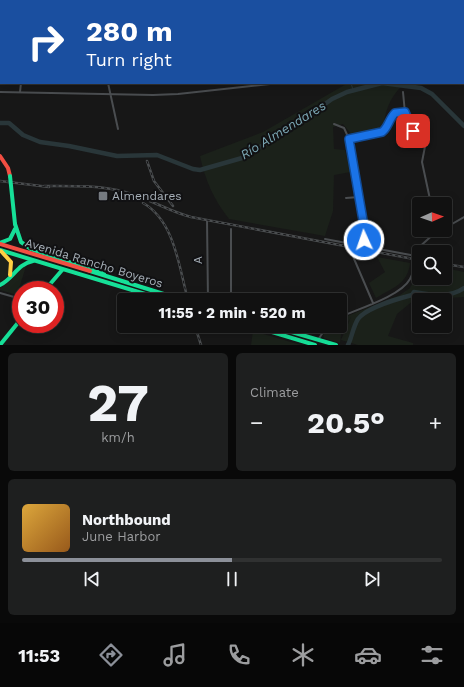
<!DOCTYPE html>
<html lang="en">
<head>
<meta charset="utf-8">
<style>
	body { margin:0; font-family:"Work Sans",sans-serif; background:#1e1f1f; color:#f1f3f6; height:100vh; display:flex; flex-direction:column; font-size:15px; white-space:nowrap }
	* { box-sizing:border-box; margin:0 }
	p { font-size:13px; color:#9c9d9f }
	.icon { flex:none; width:22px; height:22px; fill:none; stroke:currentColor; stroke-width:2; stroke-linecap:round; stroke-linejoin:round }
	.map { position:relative; height:345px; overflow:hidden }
	.drawer { display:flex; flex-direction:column; gap:8px; padding:8px; background:#090909; flex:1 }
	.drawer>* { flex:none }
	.banner { position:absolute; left:0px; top:0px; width:464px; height:84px; box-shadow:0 2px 10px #0003,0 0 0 1px #303131; background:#1a4fa0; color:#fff; overflow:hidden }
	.needle { width:26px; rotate:88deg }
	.tools { position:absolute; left:412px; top:197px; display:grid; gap:8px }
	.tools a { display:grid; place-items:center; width:40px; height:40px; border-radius:4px; background:#111; box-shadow:0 2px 10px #0003,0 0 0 1px #303131; font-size:20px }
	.speed { position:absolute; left:12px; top:281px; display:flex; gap:8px; font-size:20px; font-weight:700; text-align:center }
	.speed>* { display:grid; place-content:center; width:52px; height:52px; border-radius:50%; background:#111; box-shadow:0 2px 10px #0003,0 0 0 1px #303131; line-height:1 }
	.speed .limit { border:6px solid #d22; background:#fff; color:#111 }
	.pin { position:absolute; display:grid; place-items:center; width:34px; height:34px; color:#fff; margin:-17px; border-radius:8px; box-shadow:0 2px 6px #0006 }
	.me { position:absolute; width:44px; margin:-22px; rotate:357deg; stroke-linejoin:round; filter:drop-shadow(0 0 3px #0008) }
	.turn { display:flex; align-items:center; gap:14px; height:84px; padding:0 20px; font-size:18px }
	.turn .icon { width:52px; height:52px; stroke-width:2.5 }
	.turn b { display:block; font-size:28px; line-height:34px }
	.big { font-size:30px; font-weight:700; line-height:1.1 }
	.drawer .card { flex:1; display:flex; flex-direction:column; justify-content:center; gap:6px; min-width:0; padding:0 14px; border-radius:6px; background:#1e1f1f }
	.drawer .dial { align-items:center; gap:0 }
	.dial b { font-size:52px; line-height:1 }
	.song { display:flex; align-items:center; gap:12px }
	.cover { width:48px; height:48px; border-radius:6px; background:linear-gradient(135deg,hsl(40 70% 55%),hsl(30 70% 35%)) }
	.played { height:4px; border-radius:2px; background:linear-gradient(90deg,#8c9099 50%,#303131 50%) }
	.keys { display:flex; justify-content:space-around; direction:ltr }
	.heat { display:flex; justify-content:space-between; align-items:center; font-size:22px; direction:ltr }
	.drawer .tiles { flex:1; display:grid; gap:8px; grid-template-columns:1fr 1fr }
	.card:last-child { grid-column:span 2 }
	.trip { position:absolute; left:117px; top:293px; width:230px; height:40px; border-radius:4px; background:#111; box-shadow:0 2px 10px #0003,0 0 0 1px #303131; font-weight:700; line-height:40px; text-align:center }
	.menu { display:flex; height:64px; justify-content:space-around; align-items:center; background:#070707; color:#9c9d9f }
	.menu .icon { width:28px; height:28px }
	.menu .selected { color:#8c9099 }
	.menu b { font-size:18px; color:#f1f3f6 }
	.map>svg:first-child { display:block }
	.green { fill:#1b211a }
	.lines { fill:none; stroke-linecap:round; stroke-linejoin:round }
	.stream { stroke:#293639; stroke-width:1 }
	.river { stroke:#293639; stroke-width:4.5 }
	.street { stroke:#4a4d50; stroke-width:2 }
	.fast { stroke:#16e098; stroke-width:4 }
	.slow { stroke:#ffcf43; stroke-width:4 }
	.jam { stroke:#f24e42; stroke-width:4 }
	.rail-casing { stroke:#4a4d4f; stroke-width:2.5 }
	.rail { stroke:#111113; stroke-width:1; stroke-dasharray:3; stroke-linecap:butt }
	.fast-bridge { stroke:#16e098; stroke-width:4 }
	.route-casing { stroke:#114b97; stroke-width:10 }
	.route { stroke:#1a73e8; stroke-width:7 }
	.poi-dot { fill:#757a80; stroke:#111113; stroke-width:1.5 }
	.labels { text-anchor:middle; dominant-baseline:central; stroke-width:4; stroke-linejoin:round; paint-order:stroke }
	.poi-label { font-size:12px; fill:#a7b0b8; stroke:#111113; text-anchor:start }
	.street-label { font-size:12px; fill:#a7b0b8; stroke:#111113 }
	.water-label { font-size:13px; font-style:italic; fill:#7ca8b5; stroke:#111113 }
</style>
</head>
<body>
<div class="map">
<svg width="464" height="345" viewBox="0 0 464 345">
	<rect width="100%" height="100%" fill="#171717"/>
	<path class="green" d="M 348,83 L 402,83 L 402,86 C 389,98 385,112 383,129 L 351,140 L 351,134 L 343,124 L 333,127 L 334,149 L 345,150 L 351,172 L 334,175 L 333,211 L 325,236 L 229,219 C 214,200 205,180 200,156 L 263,132 Z
		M 0,253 C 10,258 10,265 9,275 L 0,283 Z
		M 377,257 L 410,263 C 408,284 392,288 376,298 L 369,283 L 385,272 Z
		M 27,263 L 17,295 L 0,290 L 0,287 C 14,283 15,269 27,263 Z
		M 445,268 L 464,272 L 464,297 L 414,300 L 397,314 L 388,336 L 413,343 L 413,345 L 358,345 L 341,340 L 351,317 L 341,335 L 340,343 L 324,338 L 323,335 L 330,326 L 340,326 L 340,319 L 400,295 L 410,288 L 419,270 L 419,278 L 445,278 Z
		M 253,331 L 301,345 L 251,345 Z"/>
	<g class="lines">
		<path class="stream" d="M 233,0 L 236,1
			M 134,1 L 137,0
			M 351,83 L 353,90"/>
		<path class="river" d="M 0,123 L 9,123 L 23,135 L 40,142 L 69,146 L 117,156 L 157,155 L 193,169 L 200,170 L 242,158 L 296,125 L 332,99 L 347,92 L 382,83 L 421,88 L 432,94 L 464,126
			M 348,345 C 352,337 353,327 358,319 C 367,307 397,299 412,295 L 414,292 C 431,295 450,298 464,288"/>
		<path class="street" d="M 77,0 L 77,1
			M 336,0 L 338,1
			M 371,0 L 372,1
			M 50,1 L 51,0
			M 463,46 L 464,46
			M 108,83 L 118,129
			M 0,92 L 153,95 L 178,94 L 279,83
			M 20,92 L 21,83
			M 403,92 L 405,113 L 412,129 L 427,136 L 422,162 L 431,204
			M 334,124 L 344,128 L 349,139 L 365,233 L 363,247
			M 349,139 L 382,132 C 388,128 389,119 395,113 L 405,113
			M 346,198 L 359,197
			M 207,220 L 208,300
			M 445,228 L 464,217
			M 231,229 L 231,300
			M 325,239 L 416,256
			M 354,245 L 352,254 L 373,303
			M 0,293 L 21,299
			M 340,317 C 358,309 401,296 410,279 C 415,270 415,259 417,249 L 436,232 L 441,230
			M 318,340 L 327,326"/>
		<path class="fast" d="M 9,0 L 9,1
			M 0,28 L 1,21
			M 15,224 L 21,242 L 31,249 L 104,274
			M 0,243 L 10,239 L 15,229
			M 0,250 L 165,300
			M 90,271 L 183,300
			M 0,285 C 14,278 17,264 33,261
			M 45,290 L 63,269
			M 252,326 L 315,345
			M 271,326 L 336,345
			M 0,345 L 21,319"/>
		<path class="slow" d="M 25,0 L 28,1
			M 35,1 L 38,0
			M 0,70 L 1,62
			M 1,251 L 11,262 L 10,275"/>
		<path class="jam" d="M 4,0 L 4,1
			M 0,156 L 8,168 L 10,176
			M 0,244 L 90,271"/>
		<g class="rail-casing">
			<path id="rail" d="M 147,161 L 154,181 L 173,206
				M 0,181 L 49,187
				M 44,186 C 70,186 99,185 125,192 C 148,198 168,211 191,217 L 419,260
				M 143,203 C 175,221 179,268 188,300
				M 445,264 L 464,267
				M 195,326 L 201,345"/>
		</g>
		<use href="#rail" class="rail"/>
		<path class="fast-bridge" d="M 10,176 L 15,224"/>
	</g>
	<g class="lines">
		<g class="route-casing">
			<path id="route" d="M 364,240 L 365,232 L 349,139 L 382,132 C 388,128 389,119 395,113 L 405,112 L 413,131"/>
		</g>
		<use href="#route" class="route"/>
	</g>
	<rect class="poi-dot" x="98" y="191" width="10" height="10" rx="2"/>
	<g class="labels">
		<g class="poi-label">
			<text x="112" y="196">Almendares</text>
		</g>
		<g class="street-label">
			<text transform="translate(198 260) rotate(-91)">A</text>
			<text transform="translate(94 263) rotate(17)">Avenida Rancho Boyeros</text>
		</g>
		<g class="water-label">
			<text transform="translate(283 130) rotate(-32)">Río Almendares</text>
		</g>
	</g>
</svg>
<div class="tools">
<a><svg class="needle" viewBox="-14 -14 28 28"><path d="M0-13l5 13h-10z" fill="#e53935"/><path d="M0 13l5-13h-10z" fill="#9c9d9f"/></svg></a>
<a><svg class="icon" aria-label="search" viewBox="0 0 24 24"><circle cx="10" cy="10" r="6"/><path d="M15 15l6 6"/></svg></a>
<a><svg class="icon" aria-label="layers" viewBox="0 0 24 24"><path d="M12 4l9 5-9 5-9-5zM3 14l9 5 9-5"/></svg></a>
</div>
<div class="speed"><div class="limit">30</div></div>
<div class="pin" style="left:413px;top:131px;background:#d93025"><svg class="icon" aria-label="arrive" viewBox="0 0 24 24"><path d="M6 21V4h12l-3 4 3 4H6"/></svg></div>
<svg class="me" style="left:364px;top:240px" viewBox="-20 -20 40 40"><circle r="17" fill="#1a73e8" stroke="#fff" stroke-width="3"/><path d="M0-11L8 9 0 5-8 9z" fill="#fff"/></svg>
<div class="trip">11:55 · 2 min · 520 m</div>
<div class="banner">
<div class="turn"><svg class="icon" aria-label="right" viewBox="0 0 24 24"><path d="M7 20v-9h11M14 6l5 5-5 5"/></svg><div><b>280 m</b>Turn right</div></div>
</div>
</div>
<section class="drawer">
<div class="tiles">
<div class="card dial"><b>27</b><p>km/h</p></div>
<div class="card"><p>Climate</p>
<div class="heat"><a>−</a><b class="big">20.5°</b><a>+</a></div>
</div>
<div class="card">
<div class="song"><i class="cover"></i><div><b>Northbound</b><p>June Harbor</p></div></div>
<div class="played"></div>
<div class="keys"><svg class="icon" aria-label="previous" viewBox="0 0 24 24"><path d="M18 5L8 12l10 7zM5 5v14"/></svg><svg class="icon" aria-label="pause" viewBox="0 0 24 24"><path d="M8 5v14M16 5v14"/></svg><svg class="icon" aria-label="next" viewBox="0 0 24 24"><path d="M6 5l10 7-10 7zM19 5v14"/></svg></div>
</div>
</div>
</section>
<nav class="menu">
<b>11:53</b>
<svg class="icon selected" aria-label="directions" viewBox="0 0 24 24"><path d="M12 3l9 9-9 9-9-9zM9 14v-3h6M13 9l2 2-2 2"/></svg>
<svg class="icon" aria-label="music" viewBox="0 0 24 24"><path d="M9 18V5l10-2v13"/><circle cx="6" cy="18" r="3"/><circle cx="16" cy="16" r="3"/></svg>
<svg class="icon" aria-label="phone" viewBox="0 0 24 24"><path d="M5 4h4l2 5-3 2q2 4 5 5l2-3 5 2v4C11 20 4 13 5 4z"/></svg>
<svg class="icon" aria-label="climate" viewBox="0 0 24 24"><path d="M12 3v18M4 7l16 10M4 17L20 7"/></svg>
<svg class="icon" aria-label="car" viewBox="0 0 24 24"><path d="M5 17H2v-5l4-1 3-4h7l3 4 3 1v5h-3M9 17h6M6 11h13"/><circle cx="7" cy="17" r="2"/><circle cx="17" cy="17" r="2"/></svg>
<svg class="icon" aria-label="filters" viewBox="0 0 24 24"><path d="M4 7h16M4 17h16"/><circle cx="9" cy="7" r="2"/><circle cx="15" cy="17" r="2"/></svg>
</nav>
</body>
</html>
